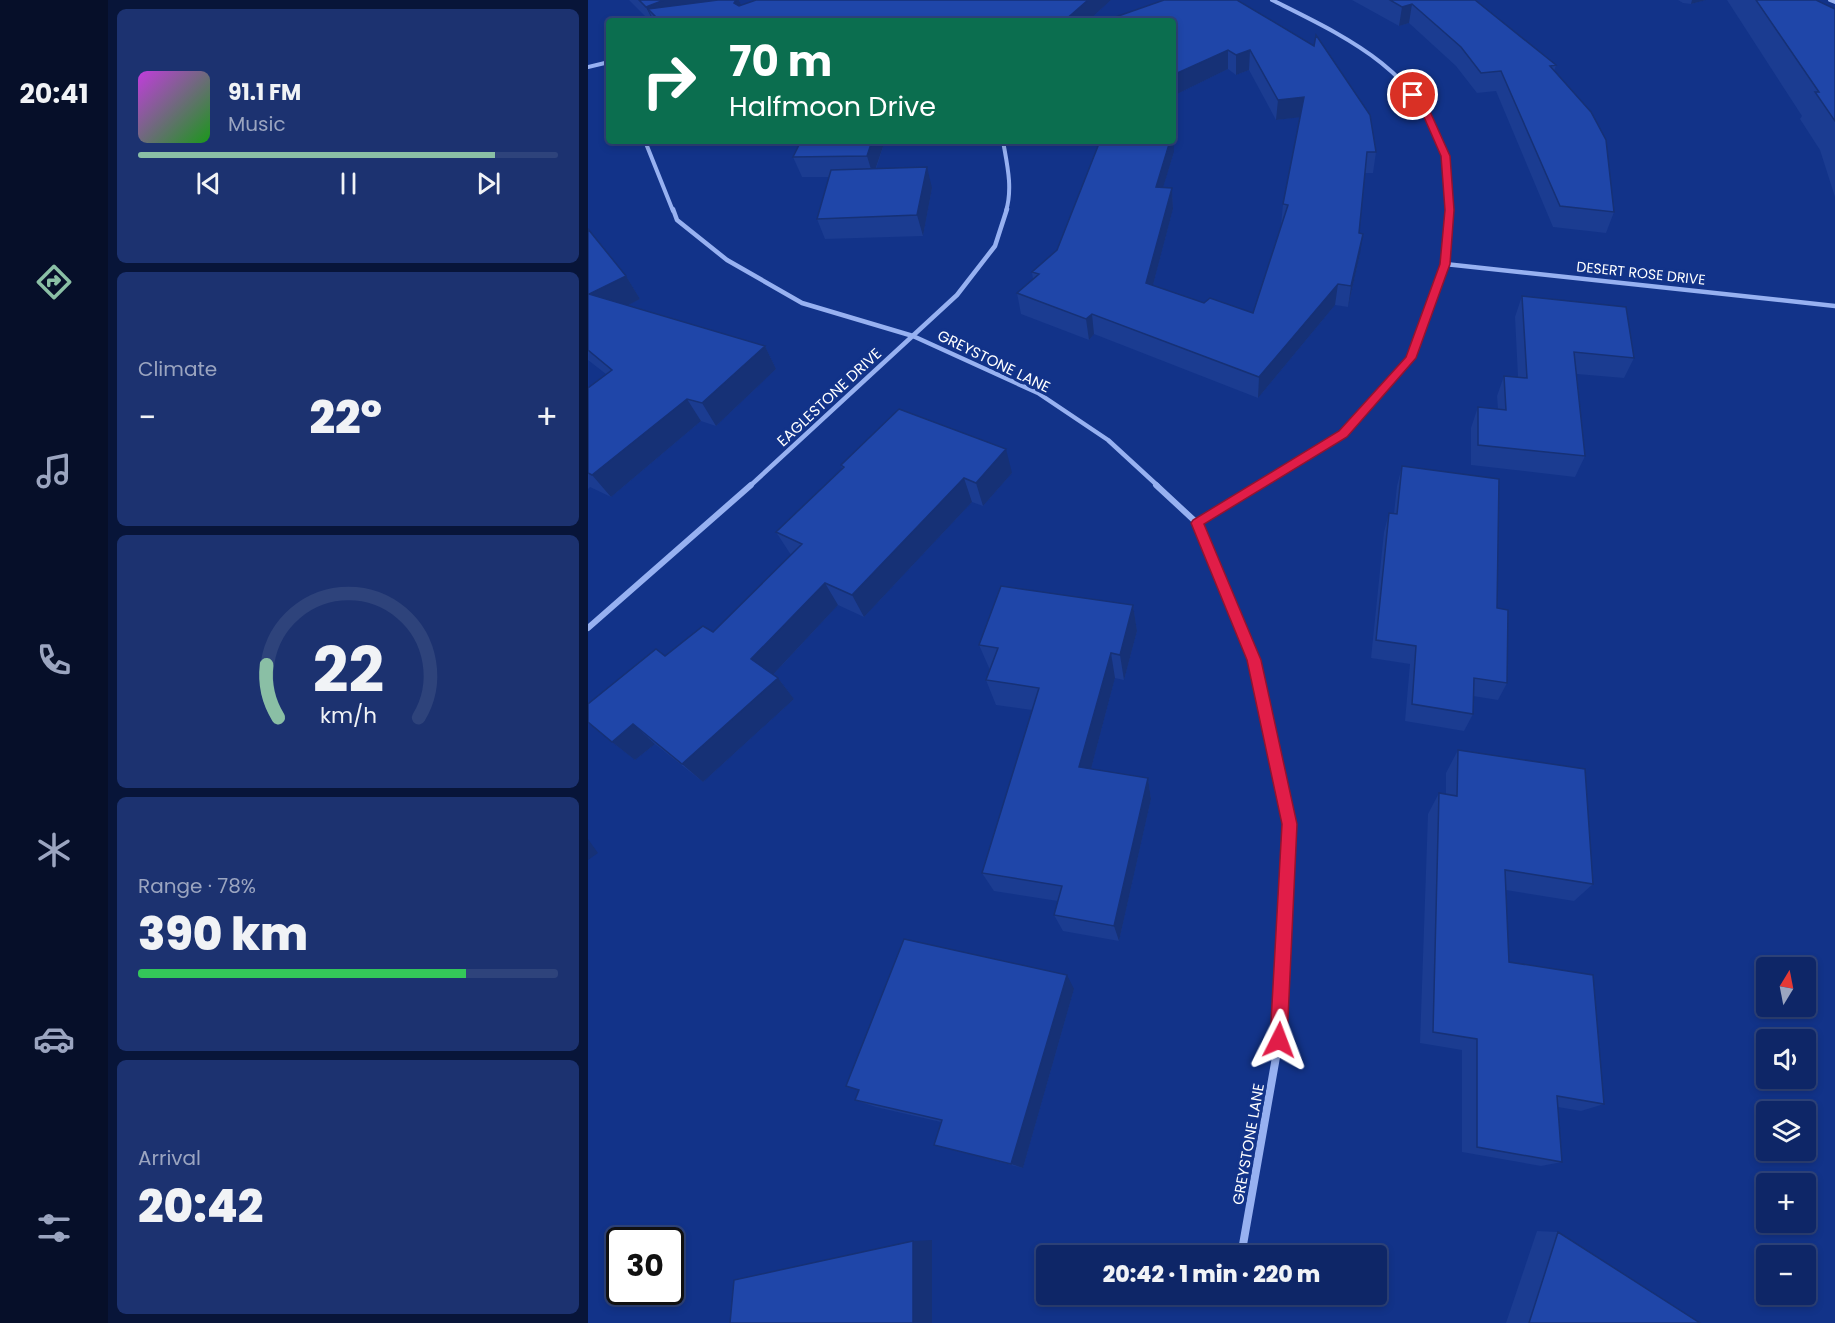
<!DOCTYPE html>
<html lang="en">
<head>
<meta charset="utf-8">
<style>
	body { margin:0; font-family:Poppins,sans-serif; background:#1c3270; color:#f1f3f6; height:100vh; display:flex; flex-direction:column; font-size:22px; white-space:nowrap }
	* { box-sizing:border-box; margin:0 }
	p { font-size:20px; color:#9ba5c0 }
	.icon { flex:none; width:33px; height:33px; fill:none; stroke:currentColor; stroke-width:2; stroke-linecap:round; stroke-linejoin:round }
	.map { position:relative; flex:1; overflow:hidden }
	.panel { display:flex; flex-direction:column; gap:9px; padding:9px; background:#081539; width:480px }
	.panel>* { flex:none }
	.hud { position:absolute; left:18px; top:18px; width:570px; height:126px; border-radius:6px; box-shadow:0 3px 9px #0003,0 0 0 2px #2e437b; background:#0b6e4f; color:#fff; overflow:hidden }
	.needle { width:39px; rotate:10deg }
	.fabs { position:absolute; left:1168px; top:957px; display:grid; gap:12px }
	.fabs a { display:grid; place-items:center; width:60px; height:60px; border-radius:6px; background:#0e2667; box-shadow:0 3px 9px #0003,0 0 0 2px #2e437b; font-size:30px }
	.speed { position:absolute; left:18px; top:1227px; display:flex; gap:12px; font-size:30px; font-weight:700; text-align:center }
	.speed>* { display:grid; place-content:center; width:78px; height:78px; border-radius:50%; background:#0e2667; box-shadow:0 3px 9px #0003,0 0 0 2px #2e437b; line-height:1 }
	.speed .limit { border:3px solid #111; border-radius:9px; background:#fff; color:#111 }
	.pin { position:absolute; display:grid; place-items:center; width:51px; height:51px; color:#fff; margin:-26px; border:3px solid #fff; border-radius:50%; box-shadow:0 2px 6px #0007 }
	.me { position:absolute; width:66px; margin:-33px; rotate:3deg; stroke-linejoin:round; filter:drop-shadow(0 0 4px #0008) }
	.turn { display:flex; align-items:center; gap:21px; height:126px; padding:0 24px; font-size:27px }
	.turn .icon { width:78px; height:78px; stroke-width:2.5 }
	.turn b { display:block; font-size:42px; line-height:51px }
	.big { font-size:45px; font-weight:800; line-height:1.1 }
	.panel .card { flex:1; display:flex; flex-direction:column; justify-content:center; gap:9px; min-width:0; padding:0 21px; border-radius:9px; background:#1c3270 }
	.panel .dial { align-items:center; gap:0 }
	.dial svg { height:156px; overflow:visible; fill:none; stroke:#2e437b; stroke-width:7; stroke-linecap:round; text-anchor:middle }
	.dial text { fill:#f1f3f6; stroke:none }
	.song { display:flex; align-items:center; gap:18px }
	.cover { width:72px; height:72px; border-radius:9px; background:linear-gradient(135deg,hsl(290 70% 55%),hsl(120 70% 35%)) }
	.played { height:6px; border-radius:3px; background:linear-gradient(90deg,#8abfa5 85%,#2e437b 85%) }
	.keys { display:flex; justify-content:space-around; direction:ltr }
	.heat { display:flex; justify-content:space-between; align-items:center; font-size:33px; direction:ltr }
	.charge { height:9px; border-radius:4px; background:linear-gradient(90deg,#34c759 78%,#2e437b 0) }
	.trip { position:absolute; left:448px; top:1245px; width:351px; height:60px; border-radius:6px; background:#0e2667; box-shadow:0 3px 9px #0003,0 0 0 2px #2e437b; font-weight:800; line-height:60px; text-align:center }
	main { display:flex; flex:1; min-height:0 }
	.tabs { display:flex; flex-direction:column; width:108px; justify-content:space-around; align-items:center; background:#060f29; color:#9ba5c0 }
	.tabs .icon { width:42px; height:42px }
	.tabs .selected { color:#8abfa5 }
	.tabs b { font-size:27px; color:#f1f3f6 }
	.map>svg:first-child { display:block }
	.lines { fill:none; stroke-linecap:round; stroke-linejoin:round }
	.minor-far3 { stroke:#97b1f1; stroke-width:4 }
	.minor-far2 { stroke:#97b1f1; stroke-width:4.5 }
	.minor-far1 { stroke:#97b1f1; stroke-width:6 }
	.minor { stroke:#97b1f1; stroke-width:8 }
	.wall { fill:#1b3c91 }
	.shaded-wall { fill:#163176 }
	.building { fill:#1f46a9; stroke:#163176; stroke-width:1.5 }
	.route { fill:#e11d48; stroke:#92132f; stroke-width:1.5 }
	.labels { text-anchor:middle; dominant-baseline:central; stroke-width:6; stroke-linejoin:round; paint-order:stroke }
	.far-street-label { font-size:14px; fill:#fff; stroke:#123389 }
	.street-label { font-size:15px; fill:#fff; stroke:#123389 }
</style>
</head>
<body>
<main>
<nav class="tabs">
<b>20:41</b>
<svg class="icon selected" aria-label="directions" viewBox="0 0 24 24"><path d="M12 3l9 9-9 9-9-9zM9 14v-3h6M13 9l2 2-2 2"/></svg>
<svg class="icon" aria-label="music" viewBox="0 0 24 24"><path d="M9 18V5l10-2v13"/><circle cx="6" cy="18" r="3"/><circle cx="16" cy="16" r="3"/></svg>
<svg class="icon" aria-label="phone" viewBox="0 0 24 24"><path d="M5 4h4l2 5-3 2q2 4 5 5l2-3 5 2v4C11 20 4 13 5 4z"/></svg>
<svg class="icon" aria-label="climate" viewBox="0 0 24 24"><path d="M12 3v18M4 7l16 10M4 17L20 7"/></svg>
<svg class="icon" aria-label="car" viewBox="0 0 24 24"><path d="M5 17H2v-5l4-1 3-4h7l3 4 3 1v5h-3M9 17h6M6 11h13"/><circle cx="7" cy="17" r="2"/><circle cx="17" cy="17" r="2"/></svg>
<svg class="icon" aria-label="filters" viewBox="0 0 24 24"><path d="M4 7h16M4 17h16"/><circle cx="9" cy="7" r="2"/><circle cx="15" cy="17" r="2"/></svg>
</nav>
<section class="panel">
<div class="card">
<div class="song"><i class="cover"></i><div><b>91.1 FM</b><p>Music</p></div></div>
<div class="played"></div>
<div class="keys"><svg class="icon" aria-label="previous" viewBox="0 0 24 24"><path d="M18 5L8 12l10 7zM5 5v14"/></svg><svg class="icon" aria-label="pause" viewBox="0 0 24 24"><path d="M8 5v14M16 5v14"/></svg><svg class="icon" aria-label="next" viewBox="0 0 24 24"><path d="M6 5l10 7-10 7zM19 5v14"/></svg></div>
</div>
<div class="card"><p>Climate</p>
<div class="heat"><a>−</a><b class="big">22°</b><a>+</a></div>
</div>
<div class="card dial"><svg viewBox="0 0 100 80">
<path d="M14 69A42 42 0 1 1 86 69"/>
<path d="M14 69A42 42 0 0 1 8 42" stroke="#8abfa5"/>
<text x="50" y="56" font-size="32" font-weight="700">22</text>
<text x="50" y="72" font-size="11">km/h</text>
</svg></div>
<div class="card"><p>Range · 78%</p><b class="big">390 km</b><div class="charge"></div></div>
<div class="card"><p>Arrival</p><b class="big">20:42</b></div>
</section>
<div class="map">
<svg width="1247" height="1323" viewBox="0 0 1247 1323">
	<rect width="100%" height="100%" fill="#123389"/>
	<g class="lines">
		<path class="minor-far3" d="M 684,0 C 756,36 833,70 857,155 C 861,172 860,193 861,211
			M 1242,0 L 1247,2
			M 0,67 L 21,62
			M 57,141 L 85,211
			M 415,141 C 419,164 425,188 418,211"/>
		<path class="minor-far2" d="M 85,209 L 89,220 L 139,260 L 214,303 L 325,336 L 450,393 L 520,440 L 570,486
			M 857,264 L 1247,306
			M 162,486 L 369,295 L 407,246 L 419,209
			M 669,486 L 755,434 L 823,358 L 857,264 L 861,209"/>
		<path class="minor-far1" d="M 568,485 L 609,523 L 666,660 L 702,824 L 701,848
			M 609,523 L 672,485
			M 0,628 L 163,485"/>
		<path class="minor" d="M 653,1256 L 691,1040 L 701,847"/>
	</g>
	<path class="wall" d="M 41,0 L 151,0 L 153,5 L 168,0 L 523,0 L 500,21 L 62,21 Z
		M 649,0 L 788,152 L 785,173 L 777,173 L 771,233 L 772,254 L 760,307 L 747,305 L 670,398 L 506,334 L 501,340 L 433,314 L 429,293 L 445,279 L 444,272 L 586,152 L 575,187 L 584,188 L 585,209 L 565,285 L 616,303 L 665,313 L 693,225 L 695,204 L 712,117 L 688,120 L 661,70 L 648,75 L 640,69 L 585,96 L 585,21 Z
		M 764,0 L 887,0 L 968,65 L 966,71 L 1026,212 L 1018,233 L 965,227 L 908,91 L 889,93 L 868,66 L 821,23 L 811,26 Z
		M 1090,0 L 1118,0 L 1103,4 L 1095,3 Z
		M 1139,0 L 1228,0 L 1247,9 L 1247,197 L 1232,150 L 1212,119 L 1214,116 Z
		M 297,141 L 288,169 L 344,188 L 335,236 L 237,239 L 229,219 L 241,177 L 214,177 L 205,157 Z
		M 0,229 L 38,276 L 52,299 L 40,305 L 177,346 L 188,369 L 128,426 L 113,421 L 23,497 L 2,487 L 0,489 L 0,388 L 18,374 L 0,360 Z
		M 934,296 L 1046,358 L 1036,378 L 989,374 L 997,456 L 987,477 L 883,465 L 883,428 L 890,407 L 910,409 L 909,396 L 916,376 L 930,377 L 927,317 Z
		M 253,465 L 424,473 L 395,506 L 384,502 L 276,617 L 250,605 L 185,675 L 190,678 L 206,699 L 115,782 L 67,744 L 47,760 L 24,742 L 77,656 L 125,632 L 203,555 L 188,532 L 254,468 Z
		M 814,466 L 909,608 L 919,683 L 910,700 L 885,696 L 885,714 L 876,731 L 817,721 L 822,664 L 783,658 L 796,532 L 801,513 L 806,513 L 809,486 Z
		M 545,605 L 549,631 L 536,680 L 527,678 L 503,769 L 560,778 L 563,799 L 531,941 L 475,931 L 466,915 L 470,901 L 406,891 L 394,873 L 444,710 L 408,705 L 398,680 L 402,670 L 391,645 Z
		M 870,750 L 1005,884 L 986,901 L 918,890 L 921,962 L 1016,1104 L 993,1111 L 970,1107 L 974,1162 L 953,1166 L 874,1152 L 874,1050 L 832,1043 L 840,814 L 851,793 L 858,794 L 858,773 Z
		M 486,989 L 435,1168 L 346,1145 L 353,1122 L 288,1107 L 267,1100 L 271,1090 L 258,1086 Z
		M 949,1231 L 970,1232 L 1112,1323 L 918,1323 Z"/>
	<path class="shaded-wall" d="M 76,0 L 131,0 L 60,9 L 66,21 L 65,21 L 58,7 Z
		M 148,0 L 151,0 L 158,17 L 146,3 Z
		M 500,0 L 523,0 L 500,21 L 476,21 Z
		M 1104,0 L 1118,0 L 1103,4 Z
		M 824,4 L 821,23 L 811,26 L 814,7 Z
		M 640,50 L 640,69 L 585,96 L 585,75 Z
		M 662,50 L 661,70 L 648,75 L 648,55 Z
		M 716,97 L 714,117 L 688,120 L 690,100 Z
		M 585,131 L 586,152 L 569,207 L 568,187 L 582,141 L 585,141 Z
		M 284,141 L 297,141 L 285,176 L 279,156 Z
		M 339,167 L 344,188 L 335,236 L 329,215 Z
		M 584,188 L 585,209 L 560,304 L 558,283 Z
		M 775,234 L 772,254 L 760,307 L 763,286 Z
		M 38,276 L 52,299 L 17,317 L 1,294 Z
		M 750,284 L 747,305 L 670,398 L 671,377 Z
		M 504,314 L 506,334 L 501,340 L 498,319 Z
		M 177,346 L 188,369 L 128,426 L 114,403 Z
		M 99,399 L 113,421 L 23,497 L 4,475 Z
		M 418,449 L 424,473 L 395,506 L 388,483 Z
		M 376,478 L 384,502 L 276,617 L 264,595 Z
		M 237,583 L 250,605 L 180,680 L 163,659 Z
		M 545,605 L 549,631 L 536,680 L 532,655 Z
		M 523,653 L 527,678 L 498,788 L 491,767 Z
		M 190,678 L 206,699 L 115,782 L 94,764 Z
		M 45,724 L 67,744 L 47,760 L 24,742 Z
		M 560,778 L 563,799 L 531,941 L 526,926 Z
		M 0,839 L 10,853 L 0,860 Z
		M 479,975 L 486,989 L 435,1168 L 423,1164 Z
		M 344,1240 L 344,1323 L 325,1323 L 325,1241 Z"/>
	<path class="building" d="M 51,0 L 76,0 L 58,7 Z
		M 130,0 L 148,0 L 146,3 L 151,6 L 168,0 L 500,0 L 476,21 L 72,21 L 60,9 Z
		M 576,0 L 649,0 L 726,46 L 728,35 L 782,115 L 788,152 L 779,152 L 771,233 L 775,234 L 763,286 L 750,284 L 671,377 L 504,314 L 498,319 L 429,293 L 451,274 L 444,272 L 469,250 L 512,141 L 582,141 L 568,187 L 584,188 L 558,283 L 616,303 L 622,298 L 665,313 L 700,205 L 695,204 L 716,97 L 690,100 L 662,50 L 648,55 L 640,50 L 585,75 L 585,21 L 516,21 Z
		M 802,0 L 887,0 L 968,65 L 962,66 L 1003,112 L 1018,140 L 1026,212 L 972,206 L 913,71 L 893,73 L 873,47 L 824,4 L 814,7 Z
		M 1168,0 L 1228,0 L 1247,9 L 1247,121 L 1227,92 L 1231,92 Z
		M 213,141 L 284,141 L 279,156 L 205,157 Z
		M 339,167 L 329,215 L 229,219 L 243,170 Z
		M 0,229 L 38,276 L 1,294 L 177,346 L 114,403 L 99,399 L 4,475 L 0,473 L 0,388 L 24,370 L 0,350 Z
		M 934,296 L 1038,307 L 1046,358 L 986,352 L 997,456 L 890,445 L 890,407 L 918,410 L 916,376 L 939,378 Z
		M 311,409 L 418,449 L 388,483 L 376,478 L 264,595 L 237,583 L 163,659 L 190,678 L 94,764 L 45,724 L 24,742 L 0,722 L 0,704 L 68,649 L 77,656 L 115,626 L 125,632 L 214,544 L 188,532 L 256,467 L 253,465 Z
		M 814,466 L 911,479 L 909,608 L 920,610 L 919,683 L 886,678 L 885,714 L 824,704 L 828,646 L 788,640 L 801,513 L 809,514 Z
		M 413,586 L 545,605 L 532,655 L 523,653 L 491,767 L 560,778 L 526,926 L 466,915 L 474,886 L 394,873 L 451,688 L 398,680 L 410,648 L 391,645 Z
		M 870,750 L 997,769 L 1005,884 L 917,870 L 921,962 L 1005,975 L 1016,1104 L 969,1096 L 974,1162 L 889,1147 L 889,1039 L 845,1032 L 851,793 L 869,796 Z
		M 316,939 L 479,975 L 423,1164 L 346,1145 L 354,1120 L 267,1100 L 271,1090 L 258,1086 Z
		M 970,1232 L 1112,1323 L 941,1323 Z
		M 325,1241 L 325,1323 L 142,1323 L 146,1280 Z"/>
	<path class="route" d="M 822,93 L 828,93 L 840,107 L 862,156 L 866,210 L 862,264 L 828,358 L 759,437 L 616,524 L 673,660 L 709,824 L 699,1040 L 697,1047 L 691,1049 L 684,1047 L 682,1040 L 694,824 L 659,660 L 603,523 L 605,520 L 751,431 L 818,357 L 852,264 L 857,210 L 853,156 L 832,108 L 821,95 Z"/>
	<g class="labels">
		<g class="far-street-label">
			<text transform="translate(1053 273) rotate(6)">DESERT ROSE DRIVE</text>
		</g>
		<g class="street-label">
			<text transform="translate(406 361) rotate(26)">GREYSTONE LANE</text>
			<text transform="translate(241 397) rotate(-43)">EAGLESTONE DRIVE</text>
			<text transform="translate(660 1144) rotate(-80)">GREYSTONE LANE</text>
		</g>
	</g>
</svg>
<div class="fabs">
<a><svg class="needle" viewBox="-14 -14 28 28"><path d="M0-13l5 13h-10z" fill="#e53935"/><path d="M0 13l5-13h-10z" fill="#9ba5c0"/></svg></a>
<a><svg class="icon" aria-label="sound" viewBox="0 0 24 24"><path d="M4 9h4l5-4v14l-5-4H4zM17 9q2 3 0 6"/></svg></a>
<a><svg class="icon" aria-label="layers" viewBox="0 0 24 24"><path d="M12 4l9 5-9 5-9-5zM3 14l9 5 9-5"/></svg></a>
<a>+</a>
<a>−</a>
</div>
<div class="speed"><div class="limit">30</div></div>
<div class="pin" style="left:825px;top:95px;background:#d93025"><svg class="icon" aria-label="arrive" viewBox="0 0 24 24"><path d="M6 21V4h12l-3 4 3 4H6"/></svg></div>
<svg class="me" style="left:691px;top:1040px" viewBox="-20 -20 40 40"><path d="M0-17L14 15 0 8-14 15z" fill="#e11d48" stroke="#fff" stroke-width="4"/></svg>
<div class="trip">20:42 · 1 min · 220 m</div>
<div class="hud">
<div class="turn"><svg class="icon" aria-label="right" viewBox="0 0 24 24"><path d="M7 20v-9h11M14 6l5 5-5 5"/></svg><div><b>70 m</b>Halfmoon Drive</div></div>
</div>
</div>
</main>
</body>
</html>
